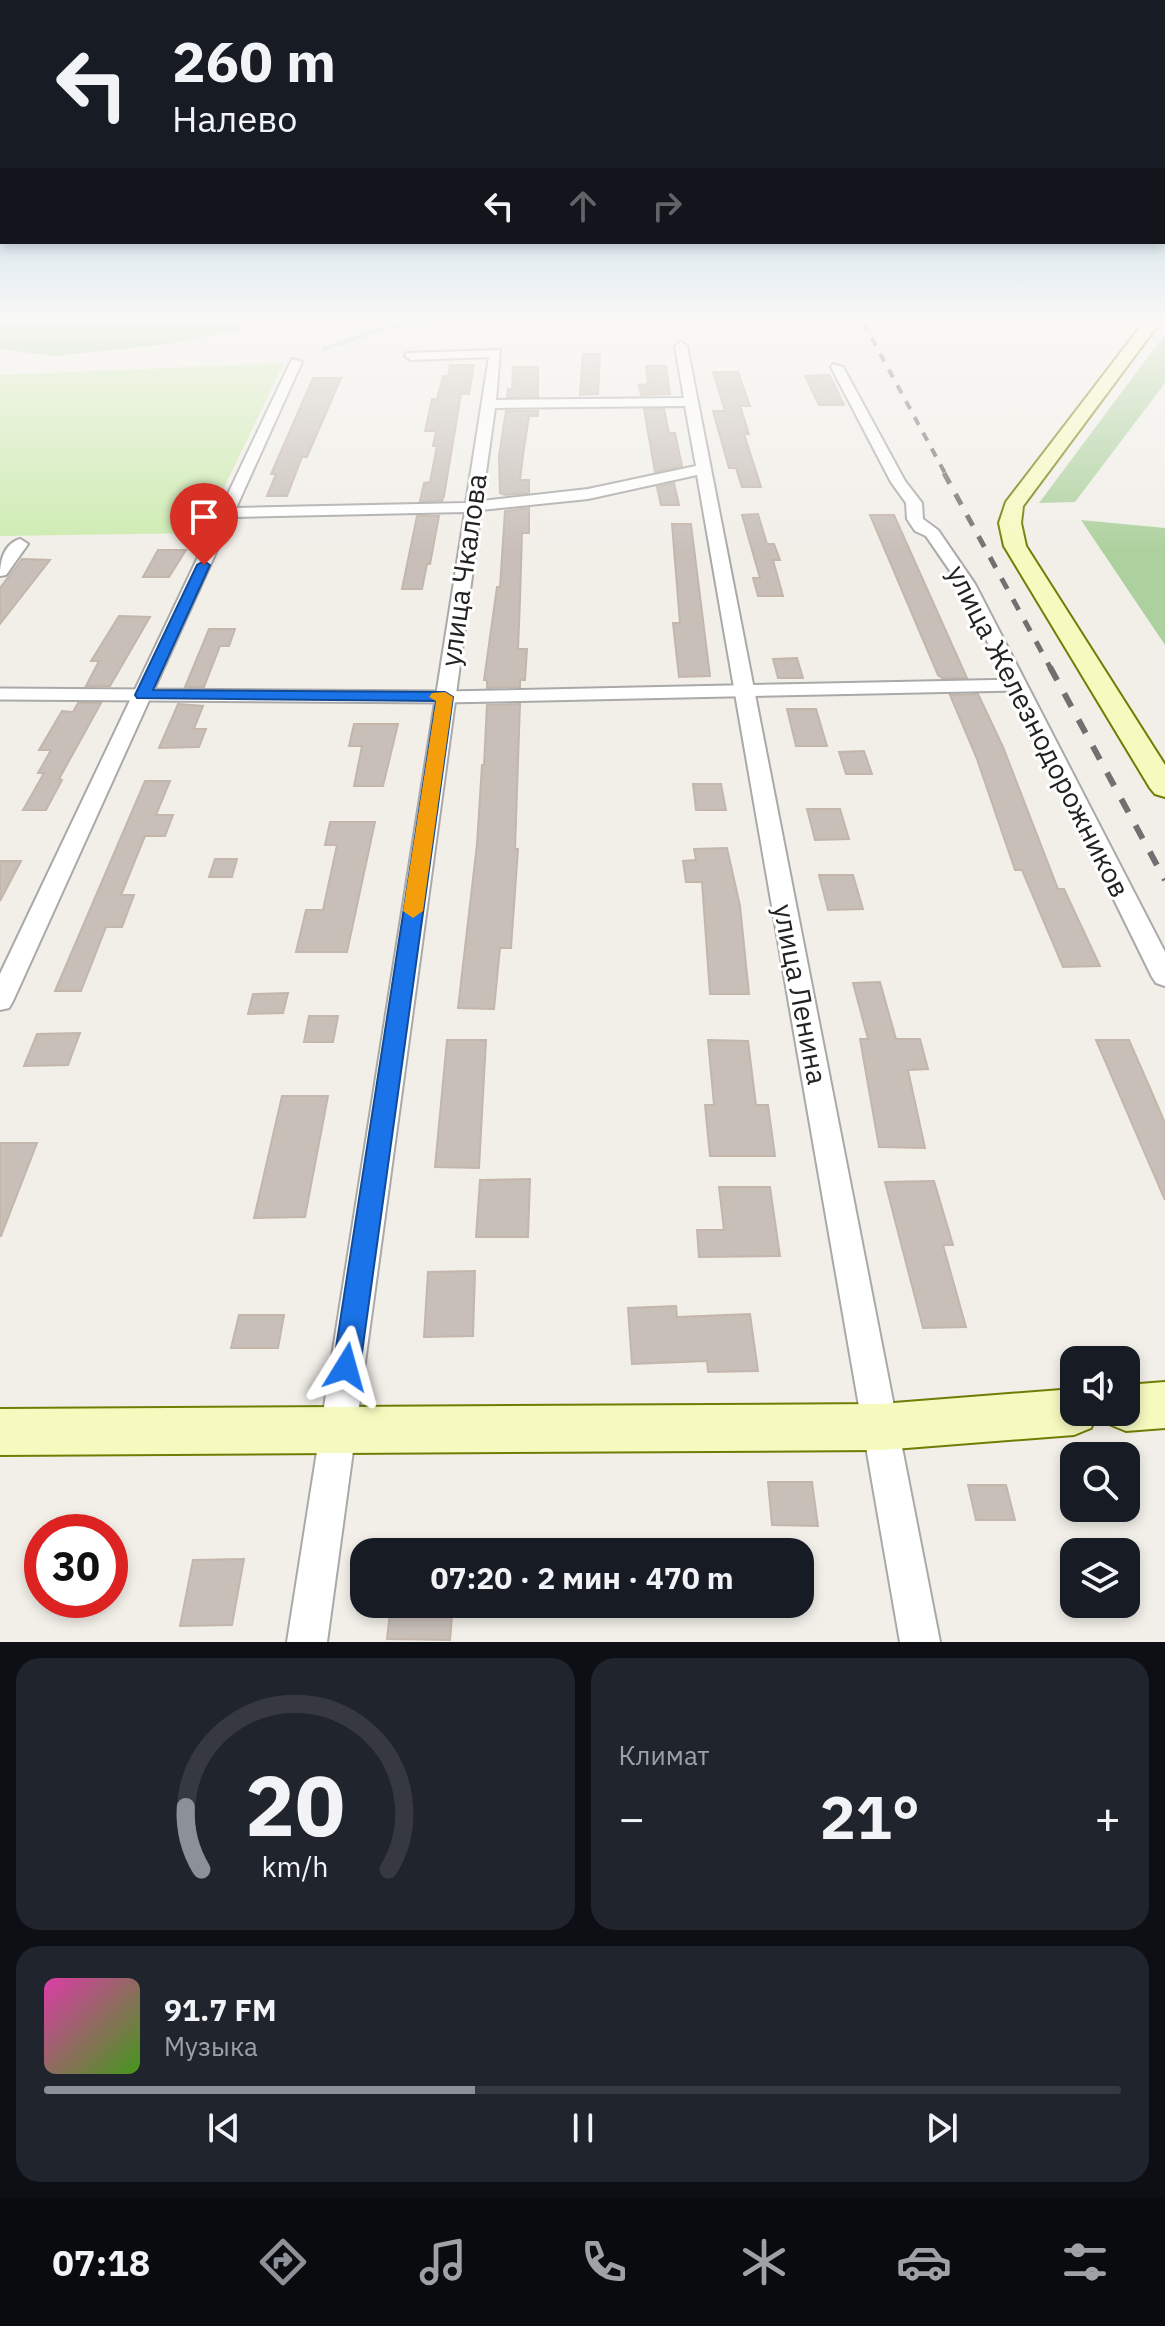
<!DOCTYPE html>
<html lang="ru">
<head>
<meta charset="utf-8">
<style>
	body { margin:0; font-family:"IBM Plex Sans",sans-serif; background:#20242c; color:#f1f3f6; height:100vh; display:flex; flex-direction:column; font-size:30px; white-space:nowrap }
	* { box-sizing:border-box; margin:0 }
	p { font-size:26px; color:#9ea1a6 }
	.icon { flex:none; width:44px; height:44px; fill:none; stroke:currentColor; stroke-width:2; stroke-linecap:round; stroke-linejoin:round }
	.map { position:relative; height:1642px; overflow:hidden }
	.details { display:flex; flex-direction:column; gap:16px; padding:16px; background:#0d0f14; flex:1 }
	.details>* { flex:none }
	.top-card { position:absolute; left:0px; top:0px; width:1166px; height:244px; box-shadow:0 4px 12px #0003; background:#171b24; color:#f1f3f6; overflow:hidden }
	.fabs { position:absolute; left:1060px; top:1346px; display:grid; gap:16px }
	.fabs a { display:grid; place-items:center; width:80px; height:80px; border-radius:16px; background:#171b24; box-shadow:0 4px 12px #0003; font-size:40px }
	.speed { position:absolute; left:24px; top:1514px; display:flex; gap:16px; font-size:40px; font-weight:700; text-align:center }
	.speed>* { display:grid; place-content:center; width:104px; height:104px; border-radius:50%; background:#171b24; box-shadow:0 4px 12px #0003; line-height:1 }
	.speed .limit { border:12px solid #d22; background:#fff; color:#111 }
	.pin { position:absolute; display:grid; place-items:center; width:68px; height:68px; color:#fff; margin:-82px -34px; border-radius:50% 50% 50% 0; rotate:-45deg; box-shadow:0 0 8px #0007 }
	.pin .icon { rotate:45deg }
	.me { position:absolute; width:88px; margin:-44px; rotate:8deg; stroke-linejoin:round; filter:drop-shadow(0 0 6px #0008) }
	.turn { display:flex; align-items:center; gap:28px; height:168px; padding:0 40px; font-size:36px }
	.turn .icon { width:104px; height:104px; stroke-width:2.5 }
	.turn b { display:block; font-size:56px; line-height:68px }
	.lanes { display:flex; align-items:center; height:76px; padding:0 40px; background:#0003; justify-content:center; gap:40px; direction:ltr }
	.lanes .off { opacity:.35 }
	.big { font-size:60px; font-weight:700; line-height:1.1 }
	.details .widget { flex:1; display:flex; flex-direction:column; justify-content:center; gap:12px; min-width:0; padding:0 28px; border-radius:24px; background:#20242c }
	.details .dial { align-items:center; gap:0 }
	.dial svg { height:208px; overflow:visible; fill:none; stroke:#363941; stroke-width:7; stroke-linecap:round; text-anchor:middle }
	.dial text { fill:#f1f3f6; stroke:none }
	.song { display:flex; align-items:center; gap:24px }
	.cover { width:96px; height:96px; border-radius:12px; background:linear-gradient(135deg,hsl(320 70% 55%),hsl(100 70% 35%)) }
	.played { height:8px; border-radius:4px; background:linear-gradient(90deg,#8c9099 40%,#363941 40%) }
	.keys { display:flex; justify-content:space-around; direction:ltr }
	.heat { display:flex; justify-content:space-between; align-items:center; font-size:44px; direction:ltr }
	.details .tiles { flex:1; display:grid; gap:16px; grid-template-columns:1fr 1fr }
	.widget:last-child { grid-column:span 2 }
	.trip { position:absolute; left:350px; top:1538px; width:464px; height:80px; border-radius:24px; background:#171b24; box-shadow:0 4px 12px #0003; font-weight:700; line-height:80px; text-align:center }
	.dock { display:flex; height:128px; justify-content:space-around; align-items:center; background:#090b0e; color:#9ea1a6 }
	.dock .icon { width:56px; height:56px }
	.dock .active { color:#8c9099 }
	.dock b { font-size:36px; color:#f1f3f6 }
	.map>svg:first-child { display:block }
	.grass { fill:#cdebb0 }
	.forest { fill:#add19e }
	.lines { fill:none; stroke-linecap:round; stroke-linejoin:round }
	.stream { stroke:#aad3df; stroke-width:4 }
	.building { fill:#c7bfb8; stroke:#c4b6ab; stroke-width:2 }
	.service-casing { stroke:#a9a9a9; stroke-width:15 }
	.minor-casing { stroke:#a9a9a9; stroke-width:4 }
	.secondary-casing { stroke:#707d05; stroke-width:4 }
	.service { stroke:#fff; stroke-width:11 }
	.minor { fill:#fff; fill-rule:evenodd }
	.secondary { fill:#f7fabf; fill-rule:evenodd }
	.rail-far2 { stroke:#707070; stroke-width:4; stroke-dasharray:9 9; stroke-linecap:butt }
	.rail-far1 { stroke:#707070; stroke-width:5; stroke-dasharray:12 12; stroke-linecap:butt }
	.rail { stroke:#707070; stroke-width:6; stroke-dasharray:15 15; stroke-linecap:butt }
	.route { fill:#1a73e8; stroke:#114b97; stroke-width:2 }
	.slow { fill:#f59e0b }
	.labels { text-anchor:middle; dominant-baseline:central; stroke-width:6; stroke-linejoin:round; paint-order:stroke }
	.street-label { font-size:28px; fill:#222; stroke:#fff }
</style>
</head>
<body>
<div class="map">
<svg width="1165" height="1642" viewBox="0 0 1165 1642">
	<rect width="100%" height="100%" fill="#f2efe9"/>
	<path class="grass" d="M 284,363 L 202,533 L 0,536 L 0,375 Z"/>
	<path class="forest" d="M 0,322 L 234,322 L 244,329 L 170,344 L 54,356 L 0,349 Z
		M 1165,334 L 1165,383 L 1075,502 L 1039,503 Z
		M 1081,520 L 1165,528 L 1165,645 Z"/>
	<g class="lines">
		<path class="stream" d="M 324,349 L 385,328 L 442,322"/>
	</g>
	<path class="building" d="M 583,354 L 600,354 L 598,394 L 580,395 Z
		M 450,365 L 474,365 L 469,394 L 461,394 L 444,496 L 442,501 L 420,501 L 424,483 L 430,482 L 437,446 L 433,446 L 436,431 L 425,431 L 432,399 L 437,399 L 443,376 L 448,376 Z
		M 646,366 L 666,366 L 670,394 L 641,395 L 639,385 L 648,384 Z
		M 513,367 L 538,367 L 538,397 L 507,397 L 508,389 L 512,389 Z
		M 713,372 L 738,372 L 750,406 L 740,406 L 749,434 L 744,434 L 761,487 L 742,487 L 736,468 L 729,468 L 713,411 L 725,411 Z
		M 829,375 L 834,384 L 844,405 L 819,405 L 805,376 Z
		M 313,378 L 341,378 L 307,457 L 302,457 L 287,496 L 267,496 L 276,474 L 271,474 Z
		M 644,409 L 664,409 L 669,433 L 675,433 L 682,466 L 655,472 Z
		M 506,411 L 538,411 L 538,416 L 529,416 L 524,448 L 520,480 L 529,480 L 529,493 L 505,495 L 500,493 L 499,456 Z
		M 674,483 L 679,505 L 661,505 L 657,487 Z
		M 529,508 L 529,533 L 522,533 L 520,600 L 518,649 L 527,649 L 525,680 L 520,680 L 520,687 L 487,688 L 487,680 L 484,680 L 497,587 L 500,587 L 505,511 Z
		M 758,514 L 767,544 L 774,544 L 780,560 L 773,560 L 783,596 L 758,596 L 753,578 L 760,578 L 742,515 Z
		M 870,515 L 894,515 L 967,678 L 942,678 L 938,675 Z
		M 417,516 L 439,516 L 430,564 L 427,564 L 422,589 L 402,589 Z
		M 672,524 L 691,524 L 710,676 L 679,677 L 673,623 L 680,623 Z
		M 158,550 L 186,550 L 169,577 L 143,577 Z
		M 22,559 L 50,560 L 0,624 L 0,588 Z
		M 119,616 L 150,617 L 110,686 L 86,686 L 99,661 L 91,661 Z
		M 209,629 L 235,629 L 229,646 L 220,646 L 204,687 L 185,687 Z
		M 797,658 L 803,678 L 778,678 L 773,659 Z
		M 978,694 L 1003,747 L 1058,889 L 1064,889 L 1100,966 L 1063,967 L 1022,870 L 1015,870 L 977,759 L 950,695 Z
		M 78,703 L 101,703 L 59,779 L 62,780 L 46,810 L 23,810 L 44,773 L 38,773 L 51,750 L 39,750 L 62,711 L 73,712 Z
		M 178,704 L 203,706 L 194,729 L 206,729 L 199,747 L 159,748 Z
		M 520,704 L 515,849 L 518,849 L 511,948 L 500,948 L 494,1009 L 458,1008 L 477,844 L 482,765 L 484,765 L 487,705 Z
		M 787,709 L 816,709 L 827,746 L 796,746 Z
		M 354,724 L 398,724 L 383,786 L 354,786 L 362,746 L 349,746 Z
		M 864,751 L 872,774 L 846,774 L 839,752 Z
		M 145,781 L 170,781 L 156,815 L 173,815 L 165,836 L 145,836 L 121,895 L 134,895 L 122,927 L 106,927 L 81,991 L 55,991 Z
		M 693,784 L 721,784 L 726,810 L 696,810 Z
		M 807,809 L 840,809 L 849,839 L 815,840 Z
		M 330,822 L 375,822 L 347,952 L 296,952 L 306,910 L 323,910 L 337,845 L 325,845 Z
		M 727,848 L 740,906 L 749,994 L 710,994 L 702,882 L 686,882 L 683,861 L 696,860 L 694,849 Z
		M 215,859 L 237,859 L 232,877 L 209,877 Z
		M 0,861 L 21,861 L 0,901 Z
		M 819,875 L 853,875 L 863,909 L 828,910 Z
		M 880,982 L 896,1039 L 920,1039 L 928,1069 L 908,1070 L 925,1148 L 879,1147 L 860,1039 L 868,1039 L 853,983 Z
		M 288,993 L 283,1013 L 248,1014 L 253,994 Z
		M 309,1016 L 338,1016 L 333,1042 L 304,1042 Z
		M 80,1033 L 68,1065 L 24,1066 L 37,1034 Z
		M 447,1040 L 486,1040 L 479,1168 L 435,1167 Z
		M 708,1040 L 748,1041 L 756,1105 L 768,1105 L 775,1156 L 710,1156 L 705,1105 L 714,1105 Z
		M 1096,1040 L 1129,1040 L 1153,1095 L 1165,1123 L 1165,1200 Z
		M 282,1096 L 328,1096 L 305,1217 L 254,1218 Z
		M 0,1143 L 37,1143 L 1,1236 L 0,1236 Z
		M 530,1179 L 528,1237 L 476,1237 L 480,1180 Z
		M 934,1181 L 953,1245 L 943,1245 L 966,1327 L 923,1328 L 885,1182 Z
		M 719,1187 L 770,1187 L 780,1256 L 699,1257 L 697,1230 L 724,1230 Z
		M 475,1271 L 473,1336 L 424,1337 L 428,1272 Z
		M 676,1306 L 677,1317 L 750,1314 L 758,1371 L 708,1372 L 707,1361 L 632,1364 L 628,1308 Z
		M 239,1315 L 284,1315 L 278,1348 L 231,1348 Z
		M 768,1482 L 812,1482 L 818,1526 L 772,1525 Z
		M 968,1485 L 1006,1485 L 1015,1520 L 976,1520 Z
		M 244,1559 L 232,1625 L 180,1626 L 193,1560 Z
		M 391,1604 L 453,1604 L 450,1640 L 387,1639 Z"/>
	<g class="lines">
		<g class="service-casing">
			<path id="service" d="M 0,694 L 445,697 L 1019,685"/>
		</g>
		<g class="minor-casing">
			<path id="minor" d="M 681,342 L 687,346 L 940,1642 L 900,1642 L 697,475 L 588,499 L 481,510 L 327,1642 L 287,1642 L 465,512 L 232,517 L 13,1001 L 9,1008 L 0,1010 L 0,974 L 292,359 L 302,362 L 236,508 L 466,503 L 489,357 L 411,360 L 405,356 L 407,353 L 500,350 L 496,400 L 684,398 L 675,346 ZM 685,406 L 696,466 L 588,489 L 482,501 L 495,408 Z
				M 833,364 L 843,367 L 905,481 L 922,503 L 923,519 L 938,530 L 975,584 L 1165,952 L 1165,986 L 1156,983 L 1152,977 L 959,584 L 926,536 L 915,531 L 907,519 L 906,503 L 891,482 L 831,367 Z
				M 20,539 L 28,544 L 6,575 L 0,576 C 0,561 4,544 20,539 Z"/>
		</g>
		<g class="secondary-casing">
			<path id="secondary" d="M 1144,322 L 1160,322 L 1023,506 L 1021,523 L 1026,546 L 1165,765 L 1165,797 L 1155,794 L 1150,788 L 1004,546 L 999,523 L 1006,502 Z
				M 1165,1382 L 1165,1428 L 1126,1431 L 1109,1424 L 1104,1412 L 1126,1412 L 1126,1385 Z
				M 1074,1389 L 1074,1412 L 1098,1412 L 1091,1428 L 1074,1435 L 881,1450 L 0,1455 L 0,1409 L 881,1404 Z"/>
		</g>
		<use href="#service" class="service"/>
		<use href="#minor" class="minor"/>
		<use href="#secondary" class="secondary"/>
		<path class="rail-far2" d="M 863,322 L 946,475"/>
		<path class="rail-far1" d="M 944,473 L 1051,669"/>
		<path class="rail" d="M 1050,667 L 1165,880"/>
	</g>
	<linearGradient id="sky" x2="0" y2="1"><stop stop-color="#8fc0e4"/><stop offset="0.58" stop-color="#f9f8f5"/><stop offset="1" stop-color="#f9f8f5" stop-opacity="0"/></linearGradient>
	<rect width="1165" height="552" fill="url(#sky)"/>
	<path class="route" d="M 204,561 L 210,565 L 153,690 L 445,692 L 453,697 L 360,1367 L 356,1376 L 346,1380 L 337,1376 L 333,1367 L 436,701 L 137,698 L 135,695 L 197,565 Z"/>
	<path class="slow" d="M 445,692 L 453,697 L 423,911 L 413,918 L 403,911 L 436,701 L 429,697 L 432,693 Z"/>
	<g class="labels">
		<g class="street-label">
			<text transform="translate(463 570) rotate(-82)">улица Чкалова</text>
			<text transform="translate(1039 731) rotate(63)">улица Железнодорожников</text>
			<text transform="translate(801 994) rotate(79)">улица Ленина</text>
		</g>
	</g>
</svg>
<div class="fabs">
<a><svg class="icon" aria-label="sound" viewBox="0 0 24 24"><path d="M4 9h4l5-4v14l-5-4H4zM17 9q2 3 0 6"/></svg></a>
<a><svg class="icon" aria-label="search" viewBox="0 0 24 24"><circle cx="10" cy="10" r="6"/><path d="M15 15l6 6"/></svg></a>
<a><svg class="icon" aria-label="layers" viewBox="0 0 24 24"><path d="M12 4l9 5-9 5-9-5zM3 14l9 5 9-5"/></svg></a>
</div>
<div class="speed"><div class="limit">30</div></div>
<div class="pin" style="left:204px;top:565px;background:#d93025"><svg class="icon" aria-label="arrive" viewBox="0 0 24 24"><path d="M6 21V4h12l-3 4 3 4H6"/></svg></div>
<svg class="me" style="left:346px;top:1367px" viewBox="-20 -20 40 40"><path d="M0-17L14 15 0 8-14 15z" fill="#1a73e8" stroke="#fff" stroke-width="4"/></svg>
<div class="trip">07:20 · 2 мин · 470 m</div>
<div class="top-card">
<div class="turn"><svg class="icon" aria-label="left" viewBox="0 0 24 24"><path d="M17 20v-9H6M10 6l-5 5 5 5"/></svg><div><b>260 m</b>Налево</div></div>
<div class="lanes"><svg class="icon" aria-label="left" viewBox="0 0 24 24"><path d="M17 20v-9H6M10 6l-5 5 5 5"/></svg><svg class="icon off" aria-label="ahead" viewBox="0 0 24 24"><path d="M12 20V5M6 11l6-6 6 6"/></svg><svg class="icon off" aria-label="right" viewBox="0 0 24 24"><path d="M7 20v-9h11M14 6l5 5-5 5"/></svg></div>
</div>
</div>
<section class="details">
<div class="tiles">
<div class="widget dial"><svg viewBox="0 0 100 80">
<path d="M14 69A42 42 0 1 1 86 69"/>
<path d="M14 69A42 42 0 0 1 8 45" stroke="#8c9099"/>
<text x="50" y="56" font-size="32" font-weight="700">20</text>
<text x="50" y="72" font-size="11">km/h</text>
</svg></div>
<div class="widget"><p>Климат</p>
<div class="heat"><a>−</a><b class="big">21°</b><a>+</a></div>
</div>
<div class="widget">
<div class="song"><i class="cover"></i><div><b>91.7 FM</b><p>Музыка</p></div></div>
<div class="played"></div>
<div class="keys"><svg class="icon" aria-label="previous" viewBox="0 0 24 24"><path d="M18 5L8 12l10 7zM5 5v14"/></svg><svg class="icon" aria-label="pause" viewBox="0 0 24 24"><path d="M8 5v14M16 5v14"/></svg><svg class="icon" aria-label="next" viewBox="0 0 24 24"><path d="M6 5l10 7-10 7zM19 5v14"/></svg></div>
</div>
</div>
</section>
<nav class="dock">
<b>07:18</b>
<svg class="icon active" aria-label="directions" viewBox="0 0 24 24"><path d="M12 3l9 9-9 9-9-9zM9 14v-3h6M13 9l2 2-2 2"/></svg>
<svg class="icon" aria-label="music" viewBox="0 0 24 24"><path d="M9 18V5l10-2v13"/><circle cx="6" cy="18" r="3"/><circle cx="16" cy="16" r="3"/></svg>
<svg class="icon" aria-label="phone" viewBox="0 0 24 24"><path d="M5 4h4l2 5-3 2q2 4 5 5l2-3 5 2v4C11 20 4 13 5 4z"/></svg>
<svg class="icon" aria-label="climate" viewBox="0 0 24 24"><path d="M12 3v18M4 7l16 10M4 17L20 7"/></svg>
<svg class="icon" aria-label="car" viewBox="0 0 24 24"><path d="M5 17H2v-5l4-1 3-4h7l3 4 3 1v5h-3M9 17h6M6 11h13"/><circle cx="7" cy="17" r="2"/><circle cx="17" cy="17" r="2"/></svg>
<svg class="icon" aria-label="filters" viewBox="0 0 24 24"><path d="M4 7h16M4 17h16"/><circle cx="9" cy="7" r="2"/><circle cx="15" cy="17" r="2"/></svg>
</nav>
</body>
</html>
